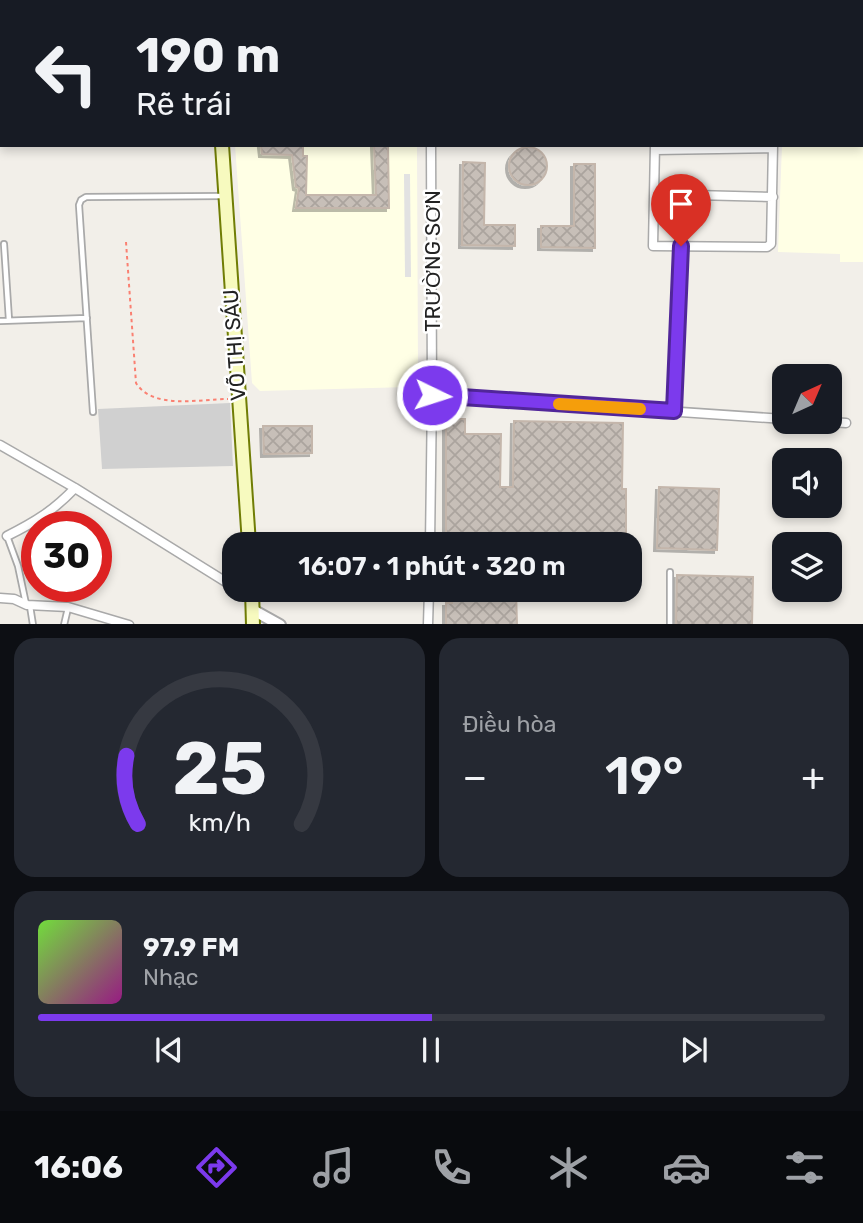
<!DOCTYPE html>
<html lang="vi">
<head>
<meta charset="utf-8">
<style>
	body { margin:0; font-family:Rubik,sans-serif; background:#242831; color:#f1f3f6; height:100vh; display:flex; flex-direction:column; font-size:26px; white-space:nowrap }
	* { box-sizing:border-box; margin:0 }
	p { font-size:23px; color:#9ea1a6 }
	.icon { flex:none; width:38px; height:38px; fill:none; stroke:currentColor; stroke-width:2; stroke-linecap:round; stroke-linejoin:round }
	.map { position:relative; height:624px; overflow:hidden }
	.sheet { display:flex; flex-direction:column; gap:14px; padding:14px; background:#0d0f14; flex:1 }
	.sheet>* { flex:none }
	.top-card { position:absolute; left:0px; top:0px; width:864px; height:147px; box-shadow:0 4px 10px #0003; background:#171b24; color:#f1f3f6; overflow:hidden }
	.needle { width:46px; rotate:44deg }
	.tools { position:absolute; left:772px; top:364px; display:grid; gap:14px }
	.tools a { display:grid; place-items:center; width:70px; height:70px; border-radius:14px; background:#171b24; box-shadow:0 4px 10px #0003; font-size:35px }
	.speed { position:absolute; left:21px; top:511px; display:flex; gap:14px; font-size:35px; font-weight:700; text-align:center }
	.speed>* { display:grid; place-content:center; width:91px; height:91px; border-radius:50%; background:#171b24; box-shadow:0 4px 10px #0003; line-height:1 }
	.speed .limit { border:10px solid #d22; background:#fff; color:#111 }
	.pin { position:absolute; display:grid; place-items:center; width:60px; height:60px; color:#fff; margin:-72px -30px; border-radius:50% 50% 50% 0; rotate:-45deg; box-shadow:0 0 7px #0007 }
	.pin .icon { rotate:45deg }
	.me { position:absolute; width:77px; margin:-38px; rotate:94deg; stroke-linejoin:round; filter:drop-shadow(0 0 5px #0008) }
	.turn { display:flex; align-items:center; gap:24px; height:147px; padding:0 21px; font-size:32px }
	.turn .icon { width:91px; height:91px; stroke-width:2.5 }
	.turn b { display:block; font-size:49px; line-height:60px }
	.big { font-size:52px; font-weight:600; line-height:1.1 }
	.sheet .card { flex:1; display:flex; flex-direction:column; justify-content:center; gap:10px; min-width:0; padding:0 24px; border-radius:21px; background:#242831 }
	.sheet .dial { align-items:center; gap:0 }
	.dial svg { height:182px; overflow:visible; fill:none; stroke:#363941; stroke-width:7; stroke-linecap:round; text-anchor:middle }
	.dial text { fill:#f1f3f6; stroke:none }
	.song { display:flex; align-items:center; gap:21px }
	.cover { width:84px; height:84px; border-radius:10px; background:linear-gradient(135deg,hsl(100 70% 55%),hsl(310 70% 35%)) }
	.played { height:7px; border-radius:4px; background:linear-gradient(90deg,#7c3aed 50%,#363941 50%) }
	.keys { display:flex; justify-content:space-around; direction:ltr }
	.heat { display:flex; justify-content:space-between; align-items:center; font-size:38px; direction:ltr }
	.sheet .tiles { flex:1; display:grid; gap:14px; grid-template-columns:1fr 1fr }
	.card:last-child { grid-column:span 2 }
	.trip { position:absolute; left:222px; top:532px; width:420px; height:70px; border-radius:21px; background:#171b24; box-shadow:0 4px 10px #0003; font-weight:600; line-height:70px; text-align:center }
	.tabs { display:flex; height:112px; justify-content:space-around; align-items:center; background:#090b0e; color:#9ea1a6 }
	.tabs .icon { width:49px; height:49px }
	.tabs .selected { color:#7c3aed }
	.tabs b { font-size:32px; color:#f1f3f6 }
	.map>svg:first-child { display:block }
	.education { fill:#ffffe5 }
	.religious { fill:#d0d0d0 }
	.parking { fill:#e2e2e2 }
	.building { fill:url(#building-cross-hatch); stroke:#c4b6ab; stroke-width:2; filter:url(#shadow) }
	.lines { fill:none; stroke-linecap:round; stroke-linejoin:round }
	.service-casing { stroke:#a9a9a9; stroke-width:8 }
	.minor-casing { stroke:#a9a9a9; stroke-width:11 }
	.tertiary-casing { stroke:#a9a9a9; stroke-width:14 }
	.secondary-casing { stroke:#707d05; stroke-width:16 }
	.path { stroke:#fa8072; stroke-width:2; stroke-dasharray:3.5 3.5; stroke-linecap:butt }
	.service { stroke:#fff; stroke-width:4.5 }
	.minor { stroke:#fff; stroke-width:8 }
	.tertiary { stroke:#fff; stroke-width:10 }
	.secondary { stroke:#f7fabf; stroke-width:12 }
	.route-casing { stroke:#51269a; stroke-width:18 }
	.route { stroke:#7c3aed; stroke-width:12 }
	.slow { stroke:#f59e0b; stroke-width:12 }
	.labels { text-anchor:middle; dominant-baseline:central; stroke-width:5; stroke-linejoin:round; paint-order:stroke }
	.street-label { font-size:21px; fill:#222; stroke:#fff }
</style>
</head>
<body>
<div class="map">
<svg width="863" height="625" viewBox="0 0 863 625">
	<defs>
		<pattern id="building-cross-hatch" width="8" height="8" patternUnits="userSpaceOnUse" patternTransform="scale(1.75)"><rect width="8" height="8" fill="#c7bfb8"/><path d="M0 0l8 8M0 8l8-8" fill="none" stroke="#aba49e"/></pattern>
		<filter id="shadow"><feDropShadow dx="-3" dy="3" stdDeviation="0" flood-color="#0004"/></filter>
	</defs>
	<rect width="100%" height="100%" fill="#f2efe9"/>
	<path class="education" d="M 863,0 L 863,262 L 840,262 L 840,254 L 778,252 L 782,145 L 863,145 Z
		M 235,145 L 417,145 L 418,379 L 409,387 L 260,391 L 252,383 Z"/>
	<path class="religious" d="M 230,403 L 233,466 L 102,469 L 98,409 Z"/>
	<path class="parking" d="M 404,174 L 410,174 L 411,277 L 405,277 Z"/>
	<path class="building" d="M 261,145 L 303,145 L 303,156 L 307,156 L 306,195 L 376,195 L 374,145 L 388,145 L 389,208 L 296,208 L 299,188 L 296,187 L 292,155 L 262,154 Z
		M509 166a19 19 0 1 1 38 0a19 19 0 1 1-38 0Z
		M 463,162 L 485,163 L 484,225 L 515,225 L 515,246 L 462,245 Z
		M 574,164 L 595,164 L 595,248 L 541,247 L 541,226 L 574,226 Z
		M 446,419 L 465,419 L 465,434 L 501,434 L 500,487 L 513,487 L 514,421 L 623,423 L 622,489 L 626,489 L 626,544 L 446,544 Z
		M 263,426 L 312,426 L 312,453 L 264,454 Z
		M 659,487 L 719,489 L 717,550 L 657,548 Z
		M 677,575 L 753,577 L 752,625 L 676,625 Z
		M 452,590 L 516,590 L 517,625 L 446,625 L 446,603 L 452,603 Z"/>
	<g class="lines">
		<g class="service-casing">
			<path id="service" d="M 81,0 L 81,2
				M 431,2 L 431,0
				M 4,244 L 9,320
				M 0,321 L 87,318
				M 674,411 L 681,247
				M 93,412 L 79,205 L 81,200 L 86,197 L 224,196
				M 7,536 L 18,566 L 26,604
				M 30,606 L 33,625
				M 64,625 L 68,608
				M 670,625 L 670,572"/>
		</g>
		<g class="minor-casing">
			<path id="minor" d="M 333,0 L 334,2
				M 655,0 L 655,2
				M 772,0 L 772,2
				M 655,145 L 653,246 L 767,247 L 771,244 L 773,145
				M 655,150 L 773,148
				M 655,194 L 773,197
				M 432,395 L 784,419
				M 830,422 L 846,423
				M 0,445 L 75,488 L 234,587
				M 7,536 C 35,522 53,511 75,488
				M 430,544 L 432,395 L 431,145
				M 0,598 L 14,599 L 27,605 L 68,607 L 129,625
				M 428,625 L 429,590"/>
		</g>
		<g class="tertiary-casing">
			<path id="tertiary" d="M 216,0 L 216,2
				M 253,610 L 280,625"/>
		</g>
		<g class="secondary-casing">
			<path id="secondary" d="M 121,0 L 127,2
				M 222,145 L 249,544
				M 252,590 L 253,625"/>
		</g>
		<path class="path" d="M 583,145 L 592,145
			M 126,242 L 136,383 C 153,410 200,399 228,399"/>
		<use href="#service" class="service"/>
		<use href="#minor" class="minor"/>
		<use href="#tertiary" class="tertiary"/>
		<use href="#secondary" class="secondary"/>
	</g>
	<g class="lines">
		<g class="route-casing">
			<path id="route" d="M 432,395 L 674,411 L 681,246"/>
		</g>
		<use href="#route" class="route"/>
		<path class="slow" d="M 559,404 L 640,409"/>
	</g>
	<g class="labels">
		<g class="street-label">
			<text transform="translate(432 261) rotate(-90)">TRƯỜNG SƠN</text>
			<text transform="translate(234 345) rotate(-94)">VÕ THỊ SÁU</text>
		</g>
	</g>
</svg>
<div class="tools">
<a><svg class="needle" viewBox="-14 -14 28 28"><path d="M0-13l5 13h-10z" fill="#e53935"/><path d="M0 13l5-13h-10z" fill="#9ea1a6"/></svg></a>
<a><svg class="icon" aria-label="sound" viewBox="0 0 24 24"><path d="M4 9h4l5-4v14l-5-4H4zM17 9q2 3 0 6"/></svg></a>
<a><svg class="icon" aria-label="layers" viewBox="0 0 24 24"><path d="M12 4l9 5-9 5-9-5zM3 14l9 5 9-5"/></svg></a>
</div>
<div class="speed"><div class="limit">30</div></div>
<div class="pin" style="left:681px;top:246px;background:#d93025"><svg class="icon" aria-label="arrive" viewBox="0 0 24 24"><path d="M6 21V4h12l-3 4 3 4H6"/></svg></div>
<svg class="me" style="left:432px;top:395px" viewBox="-20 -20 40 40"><circle r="17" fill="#7c3aed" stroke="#fff" stroke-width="3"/><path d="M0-11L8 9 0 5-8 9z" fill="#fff"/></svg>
<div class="trip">16:07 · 1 phút · 320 m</div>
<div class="top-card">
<div class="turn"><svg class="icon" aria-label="left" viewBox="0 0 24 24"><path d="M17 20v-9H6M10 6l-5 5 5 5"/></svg><div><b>190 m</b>Rẽ trái</div></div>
</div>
</div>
<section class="sheet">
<div class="tiles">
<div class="card dial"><svg viewBox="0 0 100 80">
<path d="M14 69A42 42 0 1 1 86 69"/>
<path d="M14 69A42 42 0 0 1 9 39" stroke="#7c3aed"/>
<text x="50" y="56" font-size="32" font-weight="700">25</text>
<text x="50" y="72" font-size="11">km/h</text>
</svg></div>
<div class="card"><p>Điều hòa</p>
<div class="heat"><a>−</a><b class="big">19°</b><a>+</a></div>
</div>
<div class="card">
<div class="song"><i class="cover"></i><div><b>97.9 FM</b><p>Nhạc</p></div></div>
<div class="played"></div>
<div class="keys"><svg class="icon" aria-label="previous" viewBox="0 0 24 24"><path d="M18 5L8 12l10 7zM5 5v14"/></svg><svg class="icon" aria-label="pause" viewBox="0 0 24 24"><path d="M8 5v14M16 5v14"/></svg><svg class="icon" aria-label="next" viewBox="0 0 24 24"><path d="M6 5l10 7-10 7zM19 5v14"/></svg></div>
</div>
</div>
</section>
<nav class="tabs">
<b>16:06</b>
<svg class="icon selected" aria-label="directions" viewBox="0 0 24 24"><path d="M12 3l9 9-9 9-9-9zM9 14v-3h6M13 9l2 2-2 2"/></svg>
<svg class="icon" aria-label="music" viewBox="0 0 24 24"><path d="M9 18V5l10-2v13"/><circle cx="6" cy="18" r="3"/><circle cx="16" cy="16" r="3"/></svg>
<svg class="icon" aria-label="phone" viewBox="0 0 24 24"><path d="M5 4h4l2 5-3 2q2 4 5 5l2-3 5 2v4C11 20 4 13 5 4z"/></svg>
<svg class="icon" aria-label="climate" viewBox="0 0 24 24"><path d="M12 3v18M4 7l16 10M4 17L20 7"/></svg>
<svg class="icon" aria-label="car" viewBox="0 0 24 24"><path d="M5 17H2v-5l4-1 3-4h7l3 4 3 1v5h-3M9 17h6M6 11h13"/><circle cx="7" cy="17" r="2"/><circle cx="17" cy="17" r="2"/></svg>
<svg class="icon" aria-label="filters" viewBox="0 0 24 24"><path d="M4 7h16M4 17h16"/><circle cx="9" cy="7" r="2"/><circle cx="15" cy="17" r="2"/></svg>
</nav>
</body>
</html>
